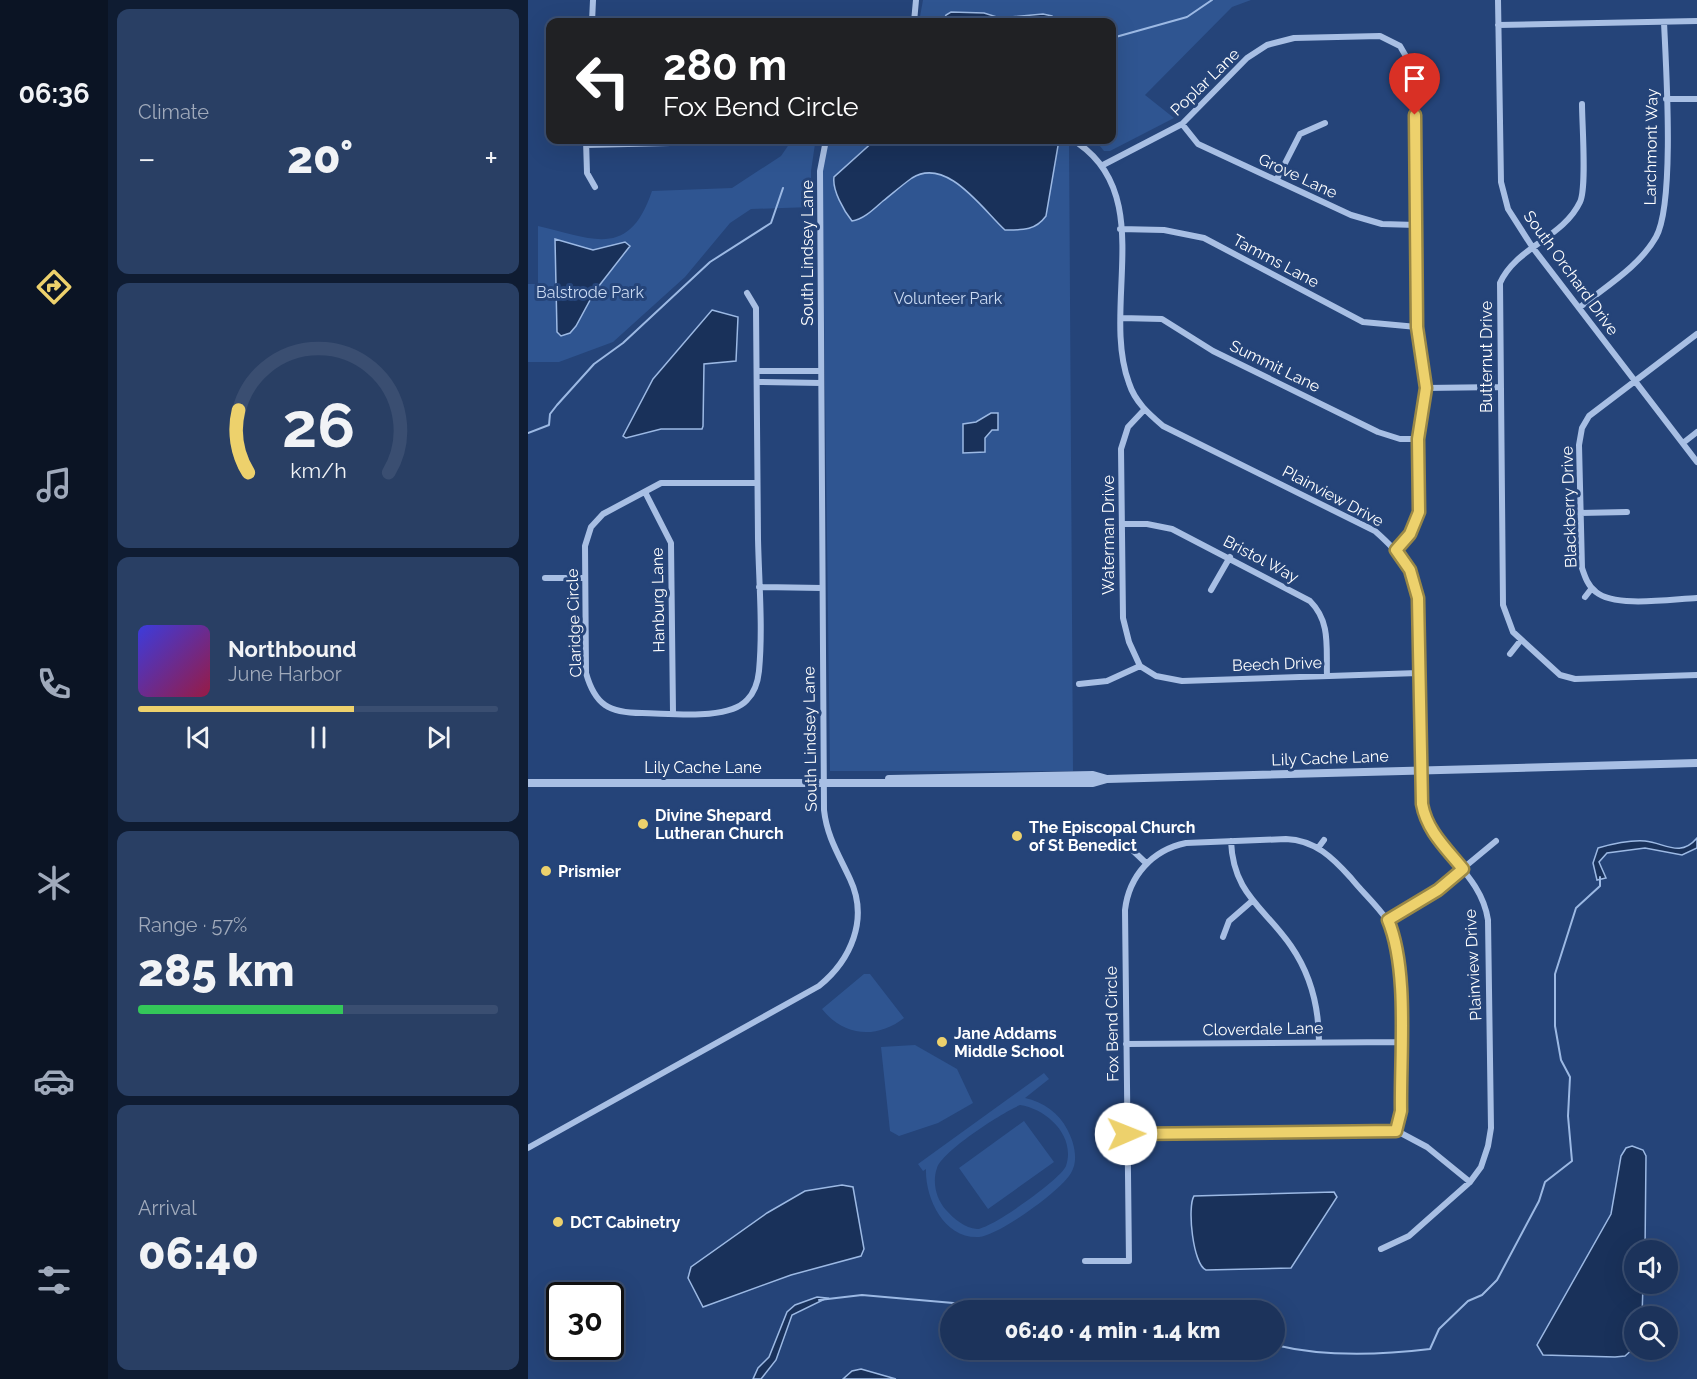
<!DOCTYPE html>
<html lang="en">
<head>
<meta charset="utf-8">
<style>
	body { margin:0; font-family:Raleway,sans-serif; background:#293f64; color:#f1f3f6; height:100vh; display:flex; flex-direction:column; font-size:22px; white-space:nowrap }
	* { box-sizing:border-box; margin:0 }
	p { font-size:20px; color:#a0aabb }
	.icon { flex:none; width:33px; height:33px; fill:none; stroke:currentColor; stroke-width:2; stroke-linecap:round; stroke-linejoin:round }
	.map { position:relative; flex:1; overflow:hidden }
	.details { display:flex; flex-direction:column; gap:9px; padding:9px; background:#0f1c32; width:420px }
	.details>* { flex:none }
	.top-card { position:absolute; left:18px; top:18px; width:570px; height:126px; border-radius:12px; box-shadow:0 6px 24px #0002,0 0 0 2px #3a4e71; background:#202124; color:#fff; overflow:hidden }
	.fabs { position:absolute; left:1096px; top:1240px; display:grid; gap:12px }
	.fabs a { display:grid; place-items:center; width:54px; height:54px; border-radius:50%; background:#1c335b; box-shadow:0 6px 24px #0002,0 0 0 2px #3a4e71; font-size:30px }
	.speed { position:absolute; left:18px; top:1282px; display:flex; gap:12px; font-size:30px; font-weight:700; text-align:center }
	.speed>* { display:grid; place-content:center; width:78px; height:78px; border-radius:50%; background:#1c335b; box-shadow:0 6px 24px #0002,0 0 0 2px #3a4e71; line-height:1 }
	.speed .limit { border:3px solid #111; border-radius:9px; background:#fff; color:#111 }
	.pin { position:absolute; display:grid; place-items:center; width:51px; height:51px; color:#fff; margin:-62px -26px; border-radius:50% 50% 50% 0; rotate:-45deg; box-shadow:0 0 6px #0007 }
	.pin .icon { rotate:45deg }
	.me { position:absolute; width:66px; margin:-33px; rotate:89deg; stroke-linejoin:round; filter:drop-shadow(0 0 4px #0008) }
	.turn { display:flex; align-items:center; gap:21px; height:126px; padding:0 18px; font-size:27px }
	.turn .icon { width:78px; height:78px; stroke-width:2.5 }
	.turn b { display:block; font-size:42px; line-height:51px }
	.big { font-size:45px; font-weight:800; line-height:1.1 }
	.details .card { flex:1; display:flex; flex-direction:column; justify-content:center; gap:9px; min-width:0; padding:0 21px; border-radius:12px; background:#293f64 }
	.details .dial { align-items:center; gap:0 }
	.dial svg { height:156px; overflow:visible; fill:none; stroke:#3a4e71; stroke-width:7; stroke-linecap:round; text-anchor:middle }
	.dial text { fill:#f1f3f6; stroke:none }
	.song { display:flex; align-items:center; gap:18px }
	.cover { width:72px; height:72px; border-radius:9px; background:linear-gradient(135deg,hsl(240 70% 55%),hsl(340 70% 35%)) }
	.played { height:6px; border-radius:3px; background:linear-gradient(90deg,#edd16c 60%,#3a4e71 60%) }
	.keys { display:flex; justify-content:space-around; direction:ltr }
	.heat { display:flex; justify-content:space-between; align-items:center; font-size:33px; direction:ltr }
	.charge { height:9px; border-radius:4px; background:linear-gradient(90deg,#34c759 57%,#3a4e71 0) }
	.trip { position:absolute; left:412px; top:1300px; width:345px; height:60px; border-radius:30px; background:#1c335b; box-shadow:0 6px 24px #0002,0 0 0 2px #3a4e71; font-weight:800; line-height:60px; text-align:center }
	main { display:flex; flex:1; min-height:0 }
	.tab-bar { display:flex; flex-direction:column; width:108px; justify-content:space-around; align-items:center; background:#0b1424; color:#a0aabb }
	.tab-bar .icon { width:42px; height:42px }
	.tab-bar .selected { color:#edd16c }
	.tab-bar b { font-size:27px; color:#f1f3f6 }
	.map>svg:first-child { display:block }
	.green { fill:#2f5591; fill-rule:evenodd }
	.water { fill:#19315a; stroke:#9cb9e4; stroke-width:1.5 }
	.lines { fill:none; stroke-linecap:round; stroke-linejoin:round }
	.stream { stroke:#9cb9e4; stroke-width:2 }
	.minor { stroke:#a8bfe4; stroke-width:6 }
	.tertiary { stroke:#a8bfe4; stroke-width:8 }
	.route-casing { stroke:#9a8846; stroke-width:15 }
	.route { stroke:#edd16c; stroke-width:10 }
	.poi-dot { fill:#edd16c; stroke:#254479; stroke-width:2 }
	.labels { text-anchor:middle; dominant-baseline:central; stroke-width:6; stroke-linejoin:round; paint-order:stroke }
	.street-label { font-size:16px; fill:#fff; stroke:#254479 }
	.park-label { font-size:16px; fill:#cadaf3; stroke:#254479 }
	.poi-label { font-size:16px; font-weight:bold; fill:#fff; stroke:#254479; text-anchor:start }
</style>
</head>
<body>
<main>
<nav class="tab-bar">
<b>06:36</b>
<svg class="icon selected" aria-label="directions" viewBox="0 0 24 24"><path d="M12 3l9 9-9 9-9-9zM9 14v-3h6M13 9l2 2-2 2"/></svg>
<svg class="icon" aria-label="music" viewBox="0 0 24 24"><path d="M9 18V5l10-2v13"/><circle cx="6" cy="18" r="3"/><circle cx="16" cy="16" r="3"/></svg>
<svg class="icon" aria-label="phone" viewBox="0 0 24 24"><path d="M5 4h4l2 5-3 2q2 4 5 5l2-3 5 2v4C11 20 4 13 5 4z"/></svg>
<svg class="icon" aria-label="climate" viewBox="0 0 24 24"><path d="M12 3v18M4 7l16 10M4 17L20 7"/></svg>
<svg class="icon" aria-label="car" viewBox="0 0 24 24"><path d="M5 17H2v-5l4-1 3-4h7l3 4 3 1v5h-3M9 17h6M6 11h13"/><circle cx="7" cy="17" r="2"/><circle cx="17" cy="17" r="2"/></svg>
<svg class="icon" aria-label="filters" viewBox="0 0 24 24"><path d="M4 7h16M4 17h16"/><circle cx="9" cy="7" r="2"/><circle cx="15" cy="17" r="2"/></svg>
</nav>
<section class="details">
<div class="card"><p>Climate</p>
<div class="heat"><a>−</a><b class="big">20°</b><a>+</a></div>
</div>
<div class="card dial"><svg viewBox="0 0 100 80">
<path d="M14 69A42 42 0 1 1 86 69"/>
<path d="M14 69A42 42 0 0 1 9 37" stroke="#edd16c"/>
<text x="50" y="56" font-size="32" font-weight="700">26</text>
<text x="50" y="72" font-size="11">km/h</text>
</svg></div>
<div class="card">
<div class="song"><i class="cover"></i><div><b>Northbound</b><p>June Harbor</p></div></div>
<div class="played"></div>
<div class="keys"><svg class="icon" aria-label="previous" viewBox="0 0 24 24"><path d="M18 5L8 12l10 7zM5 5v14"/></svg><svg class="icon" aria-label="pause" viewBox="0 0 24 24"><path d="M8 5v14M16 5v14"/></svg><svg class="icon" aria-label="next" viewBox="0 0 24 24"><path d="M6 5l10 7-10 7zM19 5v14"/></svg></div>
</div>
<div class="card"><p>Range · 57%</p><b class="big">285 km</b><div class="charge"></div></div>
<div class="card"><p>Arrival</p><b class="big">06:40</b></div>
</section>
<div class="map">
<svg width="1169" height="1379" viewBox="0 0 1169 1379">
	<rect width="100%" height="100%" fill="#254479"/>
	<path class="green" d="M 395,0 L 723,0 L 704,7 L 617,95 L 646,118 L 582,151 L 576,151 L 567,140 L 584,140 L 584,22 L 391,22 Z
		M 264,140 L 285,140 L 287,144 L 283,171 L 283,207 L 223,209 L 202,223 L 157,277 L 85,342 L 31,362 L 0,362 L 0,284 L 10,284 L 10,226 C 66,239 101,259 124,191 L 204,188 L 253,156 Z
		M 298,140 L 541,140 L 545,771 L 302,771 L 294,152 Z
		M 336,974 L 342,974 L 376,1018 C 349,1039 316,1037 294,1009 Z
		M 387,1045 L 429,1069 L 445,1103 L 410,1123 L 371,1136 L 362,1131 L 353,1047 Z
		M 516,1073 L 521,1079 L 497,1098 C 515,1102 531,1113 539,1129 C 546,1142 551,1160 543,1173 C 534,1190 470,1236 451,1237 C 416,1239 397,1198 398,1169 L 395,1171 L 390,1164 ZM 492,1105 C 519,1109 548,1136 538,1166 C 533,1179 463,1229 449,1229 C 437,1228 426,1219 418,1210 C 408,1199 404,1182 409,1168 C 414,1151 475,1112 492,1105 Z
		M 496,1121 L 526,1162 L 460,1209 L 431,1168 Z"/>
	<path class="water" d="M 423,12 L 456,13 L 472,18 L 515,14 L 524,16 L 529,22 L 415,22 L 418,15 Z
		M 347,140 L 531,140 L 518,216 C 507,231 494,230 477,230 C 455,210 419,156 384,178 C 374,185 364,194 355,201 C 347,208 335,220 324,221 C 316,211 304,190 306,177 Z
		M 27,239 L 65,250 L 97,242 L 102,246 L 67,291 L 48,326 L 42,333 L 33,336 L 29,332 Z
		M 184,310 L 210,317 L 208,361 L 176,364 L 175,426 L 174,429 L 133,429 L 98,438 L 95,436 L 125,379 Z
		M 463,413 L 470,413 L 470,430 L 464,430 L 457,438 L 457,452 L 435,453 L 435,424 L 448,422 Z
		M 1169,838 L 1169,848 L 1154,855 L 1117,848 L 1079,853 L 1071,862 L 1078,878 L 1069,880 L 1065,863 L 1070,848 C 1084,844 1103,840 1117,841 C 1137,843 1152,858 1169,838 Z
		M 1104,1146 L 1115,1150 L 1118,1156 L 1117,1251 L 1107,1251 L 1107,1284 L 1115,1284 L 1114,1317 L 1107,1317 L 1107,1347 L 1097,1356 L 1087,1357 L 1015,1355 L 1009,1345 L 1083,1214 L 1093,1156 L 1098,1148 Z
		M 314,1185 L 325,1187 L 336,1249 L 333,1256 L 263,1275 L 175,1307 L 160,1278 L 163,1267 L 239,1213 L 277,1191 Z
		M 806,1192 L 809,1197 L 763,1268 L 678,1270 C 665,1265 659,1207 666,1196 Z
		M 289,1297 L 299,1298 L 264,1315 L 248,1360 L 233,1379 L 225,1379 L 230,1368 L 241,1357 L 259,1312 L 267,1305 Z
		M 333,1369 L 368,1379 L 315,1379 L 324,1371 Z"/>
	<g class="lines">
		<path class="stream" d="M 584,38 L 659,17 L 684,0
			M 0,433 L 21,425 L 22,414 L 29,405 L 66,364 L 95,343 L 182,262 L 243,223 L 255,188
			M 291,1300 L 334,1295 L 471,1307 L 478,1311
			M 747,1345 C 796,1357 853,1355 902,1349 L 911,1329 L 940,1301 L 954,1295 L 969,1280 L 1011,1201 L 1017,1182 L 1044,1161 L 1040,1116 L 1042,1077 L 1033,1060 L 1027,1026 L 1027,974 L 1048,908 L 1072,886 L 1072,877
			M 594,1350 L 608,1354 L 639,1350"/>
		<path class="minor" d="M 970,0 L 973,182 L 980,209 L 1005,248 L 1169,462
			M 64,22 L 65,0
			M 386,22 L 388,0
			M 970,25 L 1169,21
			M 1138,99 L 1169,99
			M 1054,104 C 1054,124 1059,188 1052,202 C 1035,238 988,247 972,283 L 975,605 L 985,632 L 1032,675 L 1047,679 L 1169,675
			M 654,124 L 670,144 L 823,215 L 854,224 L 888,225
			M 58,140 L 59,173 L 67,187
			M 551,144 C 628,198 573,308 601,383 C 607,402 621,414 635,426 L 847,531 C 874,555 880,564 890,598 L 893,804 C 904,850 953,872 960,920 L 963,1128 L 960,1146 L 953,1167 L 942,1182 L 881,1236 L 853,1249
			M 58,145 L 184,142 L 193,140
			M 575,165 L 654,124 L 719,58 L 739,45 L 766,38 L 852,36 L 872,46 L 887,72 L 889,327 L 898,388 L 890,439 L 891,512 L 883,534 L 868,550
			M 749,179 L 772,134 L 797,123
			M 592,229 L 636,230 L 676,238 L 835,322 L 889,327
			M 219,293 L 228,308 C 229,385 229,462 230,539 C 231,583 235,628 231,671 C 230,681 226,693 219,700 C 200,721 141,713 114,713 C 81,713 67,705 58,673 L 57,546 L 63,527 L 75,514 L 133,483 L 229,483
			M 1051,308 C 1078,286 1111,267 1128,237 C 1147,203 1138,67 1136,22
			M 593,318 L 634,319 L 685,351 L 850,432 L 872,439 L 890,439
			M 1169,334 L 1061,416 L 1054,428 L 1051,445 L 1054,568 C 1057,577 1060,586 1068,592 C 1087,608 1144,599 1169,598
			M 229,371 L 293,371
			M 229,382 L 293,383
			M 898,388 L 972,387
			M 1155,443 L 1169,432
			M 117,492 L 143,543 L 145,713
			M 1052,513 L 1099,512
			M 594,524 L 619,524 L 644,529 L 782,601 C 803,622 798,647 799,676
			M 17,578 L 57,578
			M 231,587 L 294,588
			M 683,590 L 702,557
			M 1057,597 L 1064,588
			M 982,654 L 993,640
			M 612,666 L 628,676 L 654,681 L 890,673
			M 612,666 L 601,642 L 595,618 L 593,449 L 600,427 L 616,410
			M 551,684 L 579,681 L 612,666
			M 703,841 C 705,894 736,907 763,946 C 783,975 791,1007 791,1042
			M 600,846 L 618,863
			M 790,848 L 796,840
			M 860,920 L 910,889 L 968,841
			M 695,937 L 701,921 L 724,901
			M 598,1044 L 872,1042
			M 598,1134 L 869,1131 L 899,1147 L 942,1182
			M 0,1148 L 291,986 C 323,960 341,919 322,879 C 311,855 299,837 296,810 L 292,171 L 298,140
			M 557,1261 L 601,1261 L 597,910 C 601,876 624,850 658,843 L 758,839 C 787,840 805,858 823,878 C 834,892 849,905 859,920 C 880,952 872,1068 873,1111 L 869,1131"/>
		<path class="tertiary" d="M 361,779 L 565,775 L 579,779
			M 0,783 L 565,783 L 579,779 L 1169,763"/>
	</g>
	<g class="lines">
		<g class="route-casing">
			<path id="route" d="M 598,1134 L 868,1131 L 873,1111 C 872,1055 881,970 860,920 L 910,890 L 935,869 C 918,848 899,831 894,804 L 890,598 L 882,570 L 868,550 L 882,534 L 891,512 L 890,439 L 898,388 L 889,327 L 887,115"/>
		</g>
		<use href="#route" class="route"/>
	</g>
	<g class="poi-dot">
		<circle cx="115" cy="824" r="6"/>
		<circle cx="489" cy="836" r="6"/>
		<circle cx="18" cy="871" r="6"/>
		<circle cx="414" cy="1042" r="6"/>
		<circle cx="30" cy="1222" r="6"/>
	</g>
	<g class="labels">
		<g class="street-label">
			<text transform="translate(677 82) rotate(-44)">Poplar Lane</text>
			<text transform="translate(1123 147) rotate(-89)">Larchmont Way</text>
			<text transform="translate(770 176) rotate(25)">Grove Lane</text>
			<text transform="translate(279 253) rotate(-90)">South Lindsey Lane</text>
			<text transform="translate(748 261) rotate(28)">Tamms Lane</text>
			<text transform="translate(1043 273) rotate(54)">South Orchard Drive</text>
			<text transform="translate(958 357) rotate(-90)">Butternut Drive</text>
			<text transform="translate(747 366) rotate(26)">Summit Lane</text>
			<text transform="translate(805 496) rotate(28)">Plainview Drive</text>
			<text transform="translate(1041 507) rotate(-92)">Blackberry Drive</text>
			<text transform="translate(580 535) rotate(-90)">Waterman Drive</text>
			<text transform="translate(733 559) rotate(28)">Bristol Way</text>
			<text transform="translate(130 600) rotate(-91)">Hanburg Lane</text>
			<text transform="translate(46 623) rotate(-92)">Claridge Circle</text>
			<text transform="translate(749 664) rotate(-2)">Beech Drive</text>
			<text transform="translate(282 739) rotate(-91)">South Lindsey Lane</text>
			<text transform="translate(802 758) rotate(-2)">Lily Cache Lane</text>
			<text x="175" y="767">Lily Cache Lane</text>
			<text transform="translate(945 965) rotate(-93)">Plainview Drive</text>
			<text transform="translate(584 1024) rotate(-91)">Fox Bend Circle</text>
			<text transform="translate(735 1029) rotate(-1)">Cloverdale Lane</text>
		</g>
		<g class="park-label">
			<text x="62" y="292">Balstrode Park</text>
			<text x="420" y="298">Volunteer Park</text>
		</g>
		<g class="poi-label">
			<text x="127" y="815">Divine Shepard<tspan x="127" dy="18">Lutheran Church</tspan></text>
			<text x="501" y="827">The Episcopal Church<tspan x="501" dy="18">of St Benedict</tspan></text>
			<text x="30" y="871">Prismier</text>
			<text x="426" y="1033">Jane Addams<tspan x="426" dy="18">Middle School</tspan></text>
			<text x="42" y="1222">DCT Cabinetry</text>
		</g>
	</g>
</svg>
<div class="fabs">
<a><svg class="icon" aria-label="sound" viewBox="0 0 24 24"><path d="M4 9h4l5-4v14l-5-4H4zM17 9q2 3 0 6"/></svg></a>
<a><svg class="icon" aria-label="search" viewBox="0 0 24 24"><circle cx="10" cy="10" r="6"/><path d="M15 15l6 6"/></svg></a>
</div>
<div class="speed"><div class="limit">30</div></div>
<div class="pin" style="left:887px;top:115px;background:#d93025"><svg class="icon" aria-label="arrive" viewBox="0 0 24 24"><path d="M6 21V4h12l-3 4 3 4H6"/></svg></div>
<svg class="me" style="left:598px;top:1134px" viewBox="-20 -20 40 40"><circle r="19" fill="#fff"/><path d="M0-13L10 11 0 6-10 11z" fill="#edd16c"/></svg>
<div class="trip">06:40 · 4 min · 1.4 km</div>
<div class="top-card">
<div class="turn"><svg class="icon" aria-label="left" viewBox="0 0 24 24"><path d="M17 20v-9H6M10 6l-5 5 5 5"/></svg><div><b>280 m</b>Fox Bend Circle</div></div>
</div>
</div>
</main>
</body>
</html>
